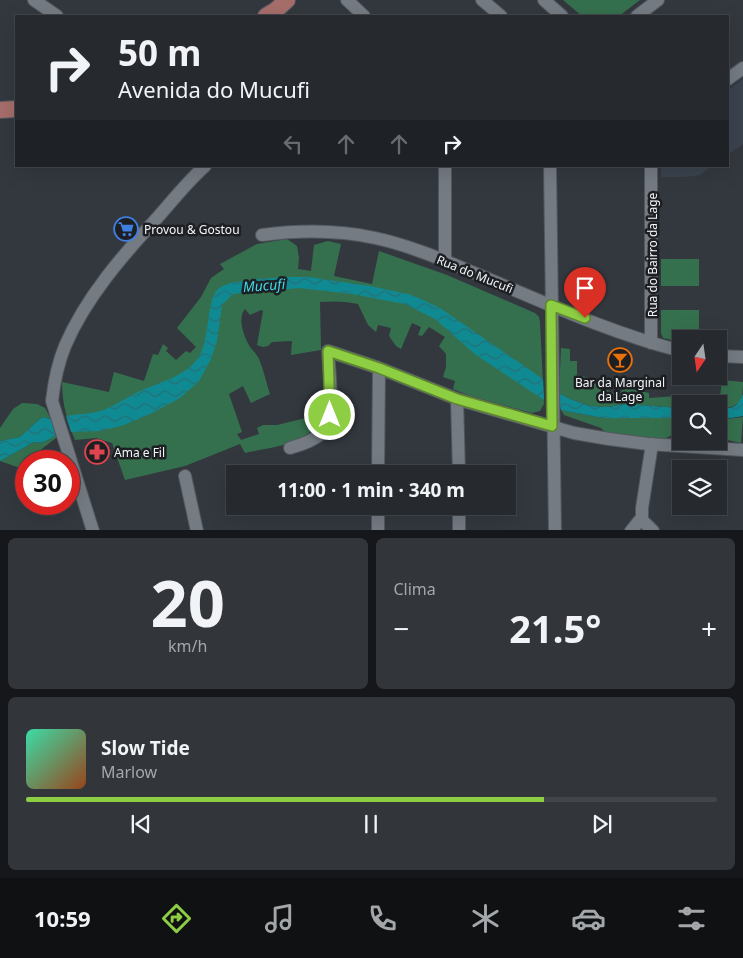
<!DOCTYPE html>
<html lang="pt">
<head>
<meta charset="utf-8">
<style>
	body { margin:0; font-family:"Noto Sans",sans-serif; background:#32363b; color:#f1f3f6; height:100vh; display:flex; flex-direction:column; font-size:19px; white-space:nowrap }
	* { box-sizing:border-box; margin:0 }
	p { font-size:16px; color:#a4a7aa }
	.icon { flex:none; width:28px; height:28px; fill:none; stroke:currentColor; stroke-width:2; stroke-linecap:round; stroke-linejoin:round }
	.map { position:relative; height:530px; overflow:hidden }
	.side { display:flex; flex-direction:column; gap:8px; padding:8px; background:#15171a; flex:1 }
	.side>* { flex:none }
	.banner { position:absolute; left:15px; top:15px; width:714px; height:152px; border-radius:0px; box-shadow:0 5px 20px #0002,0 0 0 1px #42464b; background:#262a2f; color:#f1f3f6; overflow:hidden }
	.needle { width:32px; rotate:193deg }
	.fabs { position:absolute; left:672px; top:330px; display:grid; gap:10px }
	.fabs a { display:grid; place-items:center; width:55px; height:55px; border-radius:0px; background:#262a2f; box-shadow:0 5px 20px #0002,0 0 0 1px #42464b; font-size:25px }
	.speed { position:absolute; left:15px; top:450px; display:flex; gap:10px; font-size:25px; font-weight:700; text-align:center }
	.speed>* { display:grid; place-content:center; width:65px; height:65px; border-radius:50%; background:#262a2f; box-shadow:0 5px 20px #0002,0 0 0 1px #42464b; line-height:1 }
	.speed .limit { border:8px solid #d22; background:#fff; color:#111 }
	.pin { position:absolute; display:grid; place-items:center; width:42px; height:42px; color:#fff; margin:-51px -21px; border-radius:50% 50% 50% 0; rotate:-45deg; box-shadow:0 0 5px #0007 }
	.pin .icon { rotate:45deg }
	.me { position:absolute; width:55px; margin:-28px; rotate:0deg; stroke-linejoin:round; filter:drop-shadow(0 0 4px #0008) }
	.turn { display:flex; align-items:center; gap:18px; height:105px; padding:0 20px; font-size:22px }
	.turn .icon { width:65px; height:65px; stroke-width:2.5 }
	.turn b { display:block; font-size:35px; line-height:42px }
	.lanes { display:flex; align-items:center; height:48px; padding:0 20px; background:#0003; justify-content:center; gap:25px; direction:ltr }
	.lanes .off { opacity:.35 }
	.big { font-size:38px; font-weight:700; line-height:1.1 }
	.side .tile { flex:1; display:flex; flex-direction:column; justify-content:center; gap:8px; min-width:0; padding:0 18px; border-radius:8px; background:#32363b }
	.side .dial { align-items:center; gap:0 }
	.dial b { font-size:65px; line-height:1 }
	.song { display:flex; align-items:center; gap:15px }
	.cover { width:60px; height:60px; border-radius:8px; background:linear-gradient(135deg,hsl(160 70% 55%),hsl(20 70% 35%)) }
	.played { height:5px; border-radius:2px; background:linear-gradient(90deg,#8ece43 75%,#42464b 75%) }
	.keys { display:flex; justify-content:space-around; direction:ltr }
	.heat { display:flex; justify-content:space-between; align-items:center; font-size:28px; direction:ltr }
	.side .tiles { flex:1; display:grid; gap:8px; grid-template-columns:1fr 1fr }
	.tile:last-child { grid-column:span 2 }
	.trip { position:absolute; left:226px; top:465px; width:290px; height:50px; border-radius:0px; background:#262a2f; box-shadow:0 5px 20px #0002,0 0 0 1px #42464b; font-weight:700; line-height:50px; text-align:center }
	.tab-bar { display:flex; height:80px; justify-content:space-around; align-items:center; background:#0f1113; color:#a4a7aa }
	.tab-bar .icon { width:35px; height:35px }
	.tab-bar .selected { color:#8ece43 }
	.tab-bar b { font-size:22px; color:#f1f3f6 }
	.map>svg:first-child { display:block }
	.built { fill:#3a434e }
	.green { fill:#35704e }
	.water { fill:url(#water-waves) }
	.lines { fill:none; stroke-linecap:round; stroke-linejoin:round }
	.minor-casing { stroke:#53575d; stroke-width:14 }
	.major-casing { stroke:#53575d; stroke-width:18 }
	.minor { stroke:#757b83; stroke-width:12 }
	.major { stroke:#a66e6a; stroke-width:16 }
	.route-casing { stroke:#5c862c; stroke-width:12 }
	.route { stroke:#8ece43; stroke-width:9 }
	.labels { text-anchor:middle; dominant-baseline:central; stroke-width:5; stroke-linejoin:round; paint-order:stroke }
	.poi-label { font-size:12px; fill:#f2f5f9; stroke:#1d1f22; text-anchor:start }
	.street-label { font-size:12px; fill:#f2f5f9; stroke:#1d1f22 }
	.water-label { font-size:14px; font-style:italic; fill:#3fdae8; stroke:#1d1f22 }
</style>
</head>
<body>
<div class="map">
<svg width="743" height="531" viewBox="0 0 743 531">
	<defs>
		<pattern id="water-waves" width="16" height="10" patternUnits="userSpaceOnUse" patternTransform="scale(1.25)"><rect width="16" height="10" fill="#0f8a93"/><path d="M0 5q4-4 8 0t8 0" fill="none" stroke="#267076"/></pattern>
	</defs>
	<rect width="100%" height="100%" fill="#33383f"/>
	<path class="built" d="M 743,79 L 743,144 L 728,155 L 728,90 Z
		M 661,166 L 712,166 L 700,175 L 685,177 L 661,177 Z"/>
	<path class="green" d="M 563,0 L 640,0 L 619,16 L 582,16 Z
		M 287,239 L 297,246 L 299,258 L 298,269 L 311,271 L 314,245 L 328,241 L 341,244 L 334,276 L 372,284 L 379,251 L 447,275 L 535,313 L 539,317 L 540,322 L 544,404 L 540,411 L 532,413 L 470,396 L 453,389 L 455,381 L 443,377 L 446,367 L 446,354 L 439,346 L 445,337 L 429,327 L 422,336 L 418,335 L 421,327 L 412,323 L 401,349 L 396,346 L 389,336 L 391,328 L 378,325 L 376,332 L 368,325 L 358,304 C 345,301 334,301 320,302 L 321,350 L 291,355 L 292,341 L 272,342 L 268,346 L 263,347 L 257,345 L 263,311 L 261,310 L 250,315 L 245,309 C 237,318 244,337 250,347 C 253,351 257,354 259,359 C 264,371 266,382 270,394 L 251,403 L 243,386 L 229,394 L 242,432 L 237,434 L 241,440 L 259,434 L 257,428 L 263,425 L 277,425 L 314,416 L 314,410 L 324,409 C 316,445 275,446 245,453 L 240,444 L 185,466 L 125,480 L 112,443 L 96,438 L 75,440 C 67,421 62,403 62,382 L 109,392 L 114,372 L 144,381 L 153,354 L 158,355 L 163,344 L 168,348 L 166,351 L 176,360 L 186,351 L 190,353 L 196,347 L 177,328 L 201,297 L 211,278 L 224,269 L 220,264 L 257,244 Z
		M 661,259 L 699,259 L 699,286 L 661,286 Z
		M 661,310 L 699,310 L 699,339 L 681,339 L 681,342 L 663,338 L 661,333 Z
		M 561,348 L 570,349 L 570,361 L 577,361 L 577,375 L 602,381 L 600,387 L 619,395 L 622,390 L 628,388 L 649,393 L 649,398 L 676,396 L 692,396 L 692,394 L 720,397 L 722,380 L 743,382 C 743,403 739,407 719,409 L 719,404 L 681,404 L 681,408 L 625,404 L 607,407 L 590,406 L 570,399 L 559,393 Z
		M 22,403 L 37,404 L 45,408 L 51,419 L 42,417 L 20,437 L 0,441 L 0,428 L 13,409 Z
		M 561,410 L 603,418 L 681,418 L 681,436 L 672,435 L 661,441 L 633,439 L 627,435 L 606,433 L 601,428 L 564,415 Z
		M 743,417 L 741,443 L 719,438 L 719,420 Z
		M 56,435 L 56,438 L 34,455 L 30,461 L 26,461 L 26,466 L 17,467 L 0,461 L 34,442 L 43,443 Z"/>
	<path class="water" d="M 288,277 L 308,277 L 370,286 L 412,295 L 440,308 L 543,379 L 544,400 L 476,355 L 435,319 L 405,304 L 352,294 L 299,288 L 233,294 L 222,305 L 217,341 L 211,359 L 199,381 L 180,398 L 152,413 L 124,425 L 100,431 L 71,432 L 66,416 C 78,414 92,414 104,410 C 115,405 126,398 138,392 C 159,382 190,376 201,353 C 209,337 207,302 217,290 C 228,278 271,279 288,277 Z
		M 559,393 L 570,399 L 590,406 L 607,407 L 625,404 L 681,408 L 681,418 L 603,418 L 561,410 L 559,404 Z
		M 743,394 L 743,416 L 719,420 L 719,409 C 733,408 737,408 743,394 Z
		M 42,417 L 51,419 L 56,435 L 43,443 L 34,442 L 0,461 L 0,441 L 20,437 Z"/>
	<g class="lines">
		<g class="minor-casing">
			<path id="minor" d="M 34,0 L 57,16
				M 347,0 L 364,16
				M 482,0 L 501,16
				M 544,0 L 562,16
				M 637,16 L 658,0
				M 728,79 L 743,68
				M 550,166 L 555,531
				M 262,235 C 300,230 338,230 375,238 C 413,246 450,263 486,278 C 550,305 614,334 681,351
				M 445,261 L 445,166
				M 651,343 L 651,166
				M 719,356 L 743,357
				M 457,399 L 459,474
				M 290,448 C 301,445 313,441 322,433 C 336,417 329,372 328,351 L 379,368 L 457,399 L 574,433 L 609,439 L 648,444 L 743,450
				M 378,474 L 379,368
				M 185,476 L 197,531
				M 459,506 L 459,531
				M 642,520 L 642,508 L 652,444
				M 93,531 L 52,401 C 54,383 58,363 65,346 C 86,297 123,255 158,217 C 173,200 188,181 205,166
				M 378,531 L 378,506
				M 631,531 L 639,521 L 642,520 L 653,531"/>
		</g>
		<g class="major-casing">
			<path id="major" d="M 266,16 L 276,10 L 287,0
				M 0,110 L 16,109"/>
		</g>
		<use href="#minor" class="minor"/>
		<use href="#major" class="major"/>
	</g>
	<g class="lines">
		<g class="route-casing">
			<path id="route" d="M 330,415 L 328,351 L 379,368 L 457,399 L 552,426 L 551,305 L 585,318"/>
		</g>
		<use href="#route" class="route"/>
	</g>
	<defs>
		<g id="supermarket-ring" transform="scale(1.25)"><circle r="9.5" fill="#1d1f22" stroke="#3f7fe0" stroke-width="1.5"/><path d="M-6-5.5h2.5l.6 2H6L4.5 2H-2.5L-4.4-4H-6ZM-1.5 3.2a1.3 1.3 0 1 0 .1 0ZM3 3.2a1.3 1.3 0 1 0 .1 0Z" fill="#3f7fe0"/></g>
		<g id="bar-ring" transform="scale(1.25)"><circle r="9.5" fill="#1d1f22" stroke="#e8710a" stroke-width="1.5"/><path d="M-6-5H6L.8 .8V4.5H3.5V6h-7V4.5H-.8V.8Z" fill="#e8710a"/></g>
		<g id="pharmacy-ring" transform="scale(1.25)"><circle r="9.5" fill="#1d1f22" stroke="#e0444e" stroke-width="1.5"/><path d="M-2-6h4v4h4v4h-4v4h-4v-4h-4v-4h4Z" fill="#e0444e"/></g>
	</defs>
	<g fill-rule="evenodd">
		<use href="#supermarket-ring" x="126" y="229"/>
		<use href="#bar-ring" x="620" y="360"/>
		<use href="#pharmacy-ring" x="97" y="452"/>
	</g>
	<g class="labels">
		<g class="poi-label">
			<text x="144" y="229">Provou &amp; Gostou</text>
			<text x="620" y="382" text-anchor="middle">Bar da Marginal<tspan x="620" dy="14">da Lage</tspan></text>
			<text x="114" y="452">Ama e Fil</text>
		</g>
		<g class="street-label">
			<text transform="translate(652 255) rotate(-90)">Rua do Bairro da Lage</text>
			<text transform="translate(475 274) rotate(22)">Rua do Mucufi</text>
		</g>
		<g class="water-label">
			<text transform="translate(264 285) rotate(-4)">Mucufi</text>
		</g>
	</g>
</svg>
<div class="fabs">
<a><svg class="needle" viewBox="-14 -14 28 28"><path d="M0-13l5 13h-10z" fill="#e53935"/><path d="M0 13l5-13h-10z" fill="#a4a7aa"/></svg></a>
<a><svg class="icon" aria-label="search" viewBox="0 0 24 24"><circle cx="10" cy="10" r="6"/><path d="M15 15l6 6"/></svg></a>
<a><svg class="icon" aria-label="layers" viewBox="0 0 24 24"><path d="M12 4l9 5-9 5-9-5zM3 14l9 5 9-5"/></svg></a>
</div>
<div class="speed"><div class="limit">30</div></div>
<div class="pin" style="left:585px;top:318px;background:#d93025"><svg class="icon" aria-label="arrive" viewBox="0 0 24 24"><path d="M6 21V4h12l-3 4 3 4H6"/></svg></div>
<svg class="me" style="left:330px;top:415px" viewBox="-20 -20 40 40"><circle r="17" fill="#8ece43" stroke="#fff" stroke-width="3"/><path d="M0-11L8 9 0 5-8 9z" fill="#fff"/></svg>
<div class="trip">11:00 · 1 min · 340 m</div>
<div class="banner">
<div class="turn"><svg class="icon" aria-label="right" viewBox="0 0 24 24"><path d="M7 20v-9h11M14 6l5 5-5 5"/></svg><div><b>50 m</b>Avenida do Mucufi</div></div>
<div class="lanes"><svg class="icon off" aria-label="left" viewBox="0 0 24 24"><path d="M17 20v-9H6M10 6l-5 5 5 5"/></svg><svg class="icon off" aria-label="ahead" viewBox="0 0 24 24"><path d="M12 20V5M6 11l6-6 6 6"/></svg><svg class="icon off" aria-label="ahead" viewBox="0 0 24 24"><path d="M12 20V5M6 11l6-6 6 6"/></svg><svg class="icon" aria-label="right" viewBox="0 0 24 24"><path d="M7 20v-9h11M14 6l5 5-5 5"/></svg></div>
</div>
</div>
<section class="side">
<div class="tiles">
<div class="tile dial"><b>20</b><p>km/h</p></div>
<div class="tile"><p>Clima</p>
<div class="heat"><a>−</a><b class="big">21.5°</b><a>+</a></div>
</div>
<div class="tile">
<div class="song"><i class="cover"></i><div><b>Slow Tide</b><p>Marlow</p></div></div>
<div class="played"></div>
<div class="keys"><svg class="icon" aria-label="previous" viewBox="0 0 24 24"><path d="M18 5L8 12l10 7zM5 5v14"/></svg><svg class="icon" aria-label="pause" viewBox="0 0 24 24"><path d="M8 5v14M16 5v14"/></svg><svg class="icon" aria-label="next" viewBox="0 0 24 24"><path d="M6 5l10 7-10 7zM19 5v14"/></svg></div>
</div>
</div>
</section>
<nav class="tab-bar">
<b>10:59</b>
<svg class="icon selected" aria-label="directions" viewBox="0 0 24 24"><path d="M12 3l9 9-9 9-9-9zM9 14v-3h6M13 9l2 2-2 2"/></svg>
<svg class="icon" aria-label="music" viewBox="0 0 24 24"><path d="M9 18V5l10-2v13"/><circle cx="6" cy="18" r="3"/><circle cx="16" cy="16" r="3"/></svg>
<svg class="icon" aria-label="phone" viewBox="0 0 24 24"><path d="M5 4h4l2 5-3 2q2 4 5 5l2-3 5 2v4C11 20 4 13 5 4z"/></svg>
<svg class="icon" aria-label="climate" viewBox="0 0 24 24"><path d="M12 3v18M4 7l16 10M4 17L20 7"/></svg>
<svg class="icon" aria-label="car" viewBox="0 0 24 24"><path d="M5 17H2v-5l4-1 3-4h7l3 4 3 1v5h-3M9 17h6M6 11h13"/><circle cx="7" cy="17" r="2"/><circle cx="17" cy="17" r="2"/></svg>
<svg class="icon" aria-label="filters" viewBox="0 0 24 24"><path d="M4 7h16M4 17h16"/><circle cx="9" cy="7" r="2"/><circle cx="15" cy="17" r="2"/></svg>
</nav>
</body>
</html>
